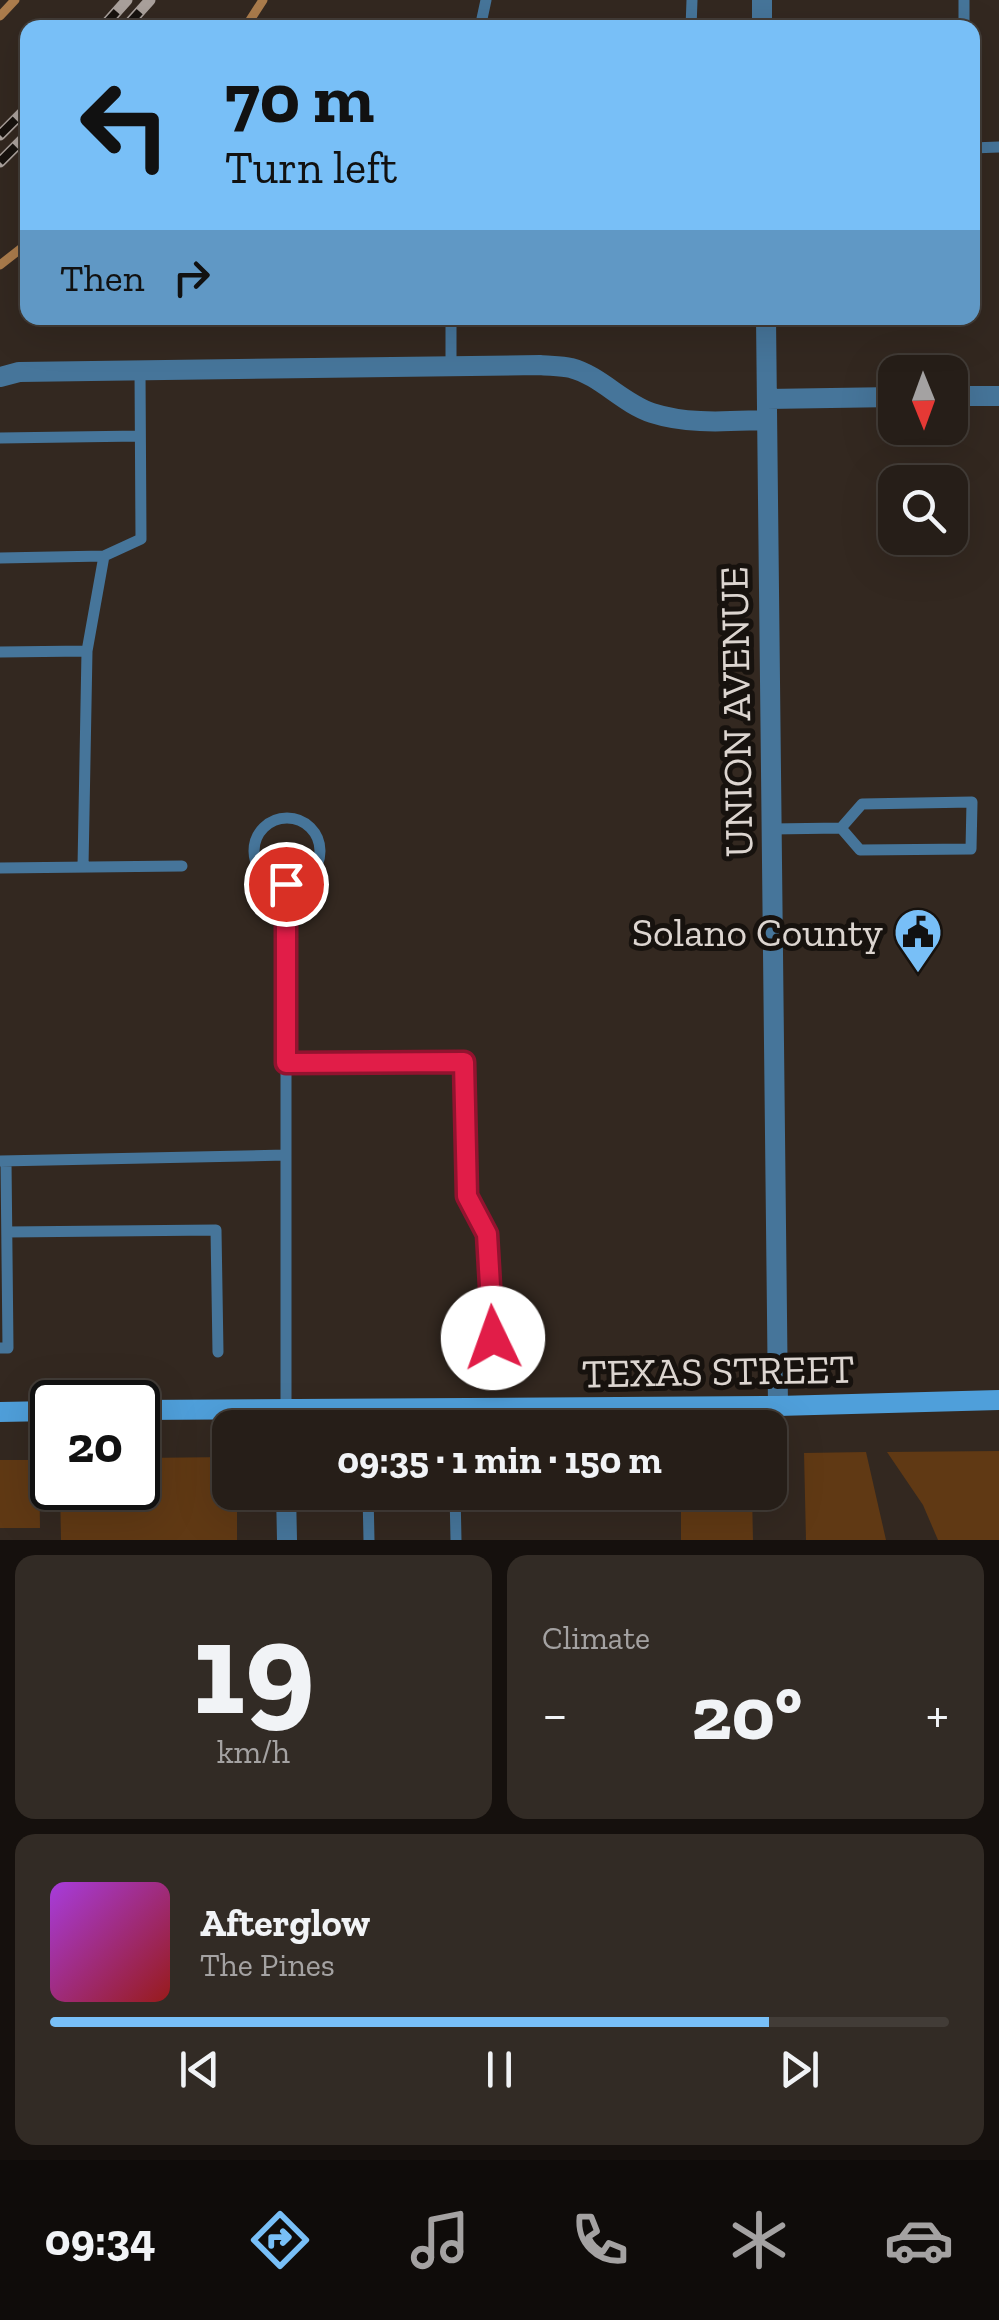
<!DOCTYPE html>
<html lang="en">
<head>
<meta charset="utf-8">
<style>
	body { margin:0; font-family:"Zilla Slab",serif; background:#322b25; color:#f1f3f6; height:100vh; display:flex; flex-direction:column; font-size:38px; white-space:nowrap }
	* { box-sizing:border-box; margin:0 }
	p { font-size:32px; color:#a4a2a2 }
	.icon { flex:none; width:55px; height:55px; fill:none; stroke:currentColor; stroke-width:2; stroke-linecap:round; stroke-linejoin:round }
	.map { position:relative; height:1540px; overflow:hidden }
	.details { display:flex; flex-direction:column; gap:15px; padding:15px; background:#15100d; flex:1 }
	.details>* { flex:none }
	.guide { position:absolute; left:20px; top:20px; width:960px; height:305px; border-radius:20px; box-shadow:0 10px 40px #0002,0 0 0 2px #423c37; background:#78bff7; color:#111; overflow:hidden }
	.needle { width:65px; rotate:179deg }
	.controls { position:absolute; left:878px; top:355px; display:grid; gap:20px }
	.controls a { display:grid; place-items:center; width:90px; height:90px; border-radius:20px; background:#261e18; box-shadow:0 10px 40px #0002,0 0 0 2px #423c37; font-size:50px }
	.speed { position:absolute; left:30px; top:1380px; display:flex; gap:20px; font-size:50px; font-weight:700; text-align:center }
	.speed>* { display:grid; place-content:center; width:130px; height:130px; border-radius:50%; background:#261e18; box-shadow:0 10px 40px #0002,0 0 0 2px #423c37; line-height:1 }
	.speed .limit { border:5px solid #111; border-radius:15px; background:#fff; color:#111 }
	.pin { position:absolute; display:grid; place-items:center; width:85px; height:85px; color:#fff; margin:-42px; border:5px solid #fff; border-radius:50%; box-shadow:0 2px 10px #0007 }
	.me { position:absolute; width:110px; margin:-55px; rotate:357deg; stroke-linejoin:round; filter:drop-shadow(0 0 8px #0008) }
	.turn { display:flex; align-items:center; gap:35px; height:210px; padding:0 40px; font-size:45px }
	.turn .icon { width:130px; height:130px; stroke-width:2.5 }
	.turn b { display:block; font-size:70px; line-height:85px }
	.then { display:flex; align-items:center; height:95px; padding:0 40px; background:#0003; gap:20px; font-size:38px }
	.big { font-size:75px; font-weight:700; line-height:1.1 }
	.details .card { flex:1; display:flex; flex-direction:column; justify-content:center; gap:15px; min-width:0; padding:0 35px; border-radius:20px; background:#322b25 }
	.details .dial { align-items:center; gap:0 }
	.dial b { font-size:130px; line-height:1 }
	.song { display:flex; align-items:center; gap:30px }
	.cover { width:120px; height:120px; border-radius:15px; background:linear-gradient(135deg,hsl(280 70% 55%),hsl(0 70% 35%)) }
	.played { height:10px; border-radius:5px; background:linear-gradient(90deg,#78bff7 80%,#423c37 80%) }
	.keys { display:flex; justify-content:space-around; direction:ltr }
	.heat { display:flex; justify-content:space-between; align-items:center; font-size:55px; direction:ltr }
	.details .tiles { flex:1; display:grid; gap:15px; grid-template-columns:1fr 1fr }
	.card:last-child { grid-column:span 2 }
	.trip { position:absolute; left:212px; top:1410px; width:575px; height:100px; border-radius:20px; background:#261e18; box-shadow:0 10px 40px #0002,0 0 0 2px #423c37; font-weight:700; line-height:100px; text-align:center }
	.dock { display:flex; height:160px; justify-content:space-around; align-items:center; background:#0f0c0a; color:#a4a2a2 }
	.dock .icon { width:70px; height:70px }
	.dock .on { color:#78bff7 }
	.dock b { font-size:45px; color:#f1f3f6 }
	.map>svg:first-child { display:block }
	.green { fill:#603914 }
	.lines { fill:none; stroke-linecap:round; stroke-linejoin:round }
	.stream { stroke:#ab7c4c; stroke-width:9 }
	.service { stroke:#46759a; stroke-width:11 }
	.minor { stroke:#46759a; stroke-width:20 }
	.secondary { stroke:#4f9fda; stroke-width:20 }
	.rail-casing { stroke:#aaa19c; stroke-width:11 }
	.rail { stroke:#17120e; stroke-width:8; stroke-dasharray:22; stroke-linecap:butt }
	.route-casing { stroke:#92132f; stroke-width:25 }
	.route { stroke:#e11d48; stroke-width:18 }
	.labels { text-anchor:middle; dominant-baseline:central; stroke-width:10; stroke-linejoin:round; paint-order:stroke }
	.street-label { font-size:40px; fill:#dcd5d0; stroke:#17120e }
	.poi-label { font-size:40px; fill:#dcd5d0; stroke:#17120e; text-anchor:end }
</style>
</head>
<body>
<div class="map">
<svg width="999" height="1540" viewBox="0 0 999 1540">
	<rect width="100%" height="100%" fill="#332820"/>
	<path class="green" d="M 999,1451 L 999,1540 L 938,1540 L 923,1505 L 887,1452 Z
		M 866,1452 L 886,1540 L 806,1540 L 804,1453 Z
		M 230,1457 L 230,1492 L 237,1493 L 237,1540 L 61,1540 L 60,1488 L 138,1488 L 138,1458 Z
		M 0,1460 L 39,1460 L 40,1528 L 0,1528 Z
		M 681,1493 L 752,1493 L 753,1540 L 681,1540 Z"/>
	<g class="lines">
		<path class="stream" d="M 0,16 L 15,0
			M 245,28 L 263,0
			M 0,265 L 28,243"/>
		<path class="service" d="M 964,0 L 964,28
			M 480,28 L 486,0
			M 691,28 L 692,0
			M 972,148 L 999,147
			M 451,366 L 451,318
			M 0,438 L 140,436
			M 0,558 L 104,556 L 141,539 L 140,371
			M 87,651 L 104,556
			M 0,652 L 87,651 L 83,867
			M254 851a33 33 0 1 1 66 0a33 33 0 1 1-66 0Z
			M 772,829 L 841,828 L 860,850 L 971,849 L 972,802 L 862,804 L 841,828
			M 0,868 L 182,866
			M 286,884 L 286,1409
			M 286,1063 L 464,1062 L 467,1196 L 487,1234 L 493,1337
			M 0,1161 L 286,1155
			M 7,1232 L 216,1230 L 218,1352
			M 0,1348 L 8,1348 L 6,1161
			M 455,1492 L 456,1540
			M 369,1540 L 368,1493 L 412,1492"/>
		<path class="minor" d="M 762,28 L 762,0
			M 766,318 L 778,1406
			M 0,377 L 19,372 L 540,365 C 550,366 562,366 571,368 C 601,376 622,403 652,413 C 689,425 729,421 767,420
			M 950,396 L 999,396
			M 767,399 L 895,397
			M 286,1492 L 287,1540"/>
		<path class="secondary" d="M 138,1410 L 778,1406 L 999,1400
			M 0,1412 L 52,1411"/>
		<g class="rail-casing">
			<path id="rail" d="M 102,28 L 127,0
				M 125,28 L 150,0
				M 0,135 L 28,107
				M 0,162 L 28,134"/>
		</g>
		<use href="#rail" class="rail"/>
	</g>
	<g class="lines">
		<g class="route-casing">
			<path id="route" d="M 286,884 L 286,1063 L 464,1062 L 467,1196 L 487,1234 L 493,1338"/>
		</g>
		<use href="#route" class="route"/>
	</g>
	<defs>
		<g id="civic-pin" transform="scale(2.5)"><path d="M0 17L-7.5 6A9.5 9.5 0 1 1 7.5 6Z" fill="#78bff7" stroke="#17120e"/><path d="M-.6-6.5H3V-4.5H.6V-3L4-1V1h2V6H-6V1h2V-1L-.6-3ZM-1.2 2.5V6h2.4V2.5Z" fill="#111"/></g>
	</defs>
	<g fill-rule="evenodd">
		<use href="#civic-pin" x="918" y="932"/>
	</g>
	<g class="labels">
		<g class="street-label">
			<text transform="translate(736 712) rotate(-91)">UNION AVENUE</text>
			<text transform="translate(718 1371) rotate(-1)">TEXAS STREET</text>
		</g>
		<g class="poi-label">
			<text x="883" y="932">Solano County</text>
		</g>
	</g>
</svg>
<div class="controls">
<a><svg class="needle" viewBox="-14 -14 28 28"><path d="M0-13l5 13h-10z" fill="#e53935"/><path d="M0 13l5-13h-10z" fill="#a4a2a2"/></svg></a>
<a><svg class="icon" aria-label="search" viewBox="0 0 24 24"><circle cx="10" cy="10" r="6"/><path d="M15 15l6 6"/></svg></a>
</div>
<div class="speed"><div class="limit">20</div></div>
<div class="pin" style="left:286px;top:884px;background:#d93025"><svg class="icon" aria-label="arrive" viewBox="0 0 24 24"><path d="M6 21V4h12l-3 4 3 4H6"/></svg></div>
<svg class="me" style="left:493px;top:1338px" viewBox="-20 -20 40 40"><circle r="19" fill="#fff"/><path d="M0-13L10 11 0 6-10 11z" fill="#e11d48"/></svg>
<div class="trip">09:35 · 1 min · 150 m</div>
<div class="guide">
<div class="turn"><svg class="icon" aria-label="left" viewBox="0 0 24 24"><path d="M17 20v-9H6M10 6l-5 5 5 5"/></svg><div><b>70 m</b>Turn left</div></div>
<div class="then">Then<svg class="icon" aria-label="right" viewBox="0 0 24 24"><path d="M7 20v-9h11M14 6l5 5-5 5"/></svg></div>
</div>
</div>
<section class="details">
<div class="tiles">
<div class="card dial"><b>19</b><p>km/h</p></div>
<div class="card"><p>Climate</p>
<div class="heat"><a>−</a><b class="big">20°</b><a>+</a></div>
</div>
<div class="card">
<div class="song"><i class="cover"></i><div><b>Afterglow</b><p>The Pines</p></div></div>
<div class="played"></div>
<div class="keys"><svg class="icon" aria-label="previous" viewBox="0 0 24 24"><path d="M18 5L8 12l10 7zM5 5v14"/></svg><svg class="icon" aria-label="pause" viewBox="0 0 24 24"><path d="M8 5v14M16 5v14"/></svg><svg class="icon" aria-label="next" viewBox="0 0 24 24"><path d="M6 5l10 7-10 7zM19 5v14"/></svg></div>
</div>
</div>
</section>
<nav class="dock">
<b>09:34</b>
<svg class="icon on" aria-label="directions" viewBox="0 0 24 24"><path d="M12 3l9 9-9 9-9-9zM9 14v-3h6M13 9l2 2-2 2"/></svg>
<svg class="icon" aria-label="music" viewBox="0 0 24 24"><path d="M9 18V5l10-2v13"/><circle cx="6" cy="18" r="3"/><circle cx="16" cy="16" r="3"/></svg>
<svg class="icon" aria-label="phone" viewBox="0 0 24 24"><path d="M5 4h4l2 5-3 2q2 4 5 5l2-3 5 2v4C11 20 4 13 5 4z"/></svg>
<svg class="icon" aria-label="climate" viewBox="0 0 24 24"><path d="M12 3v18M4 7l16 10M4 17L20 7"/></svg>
<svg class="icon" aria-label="car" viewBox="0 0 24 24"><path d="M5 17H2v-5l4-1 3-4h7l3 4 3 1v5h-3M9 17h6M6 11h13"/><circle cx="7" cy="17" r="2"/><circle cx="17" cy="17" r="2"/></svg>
</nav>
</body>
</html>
